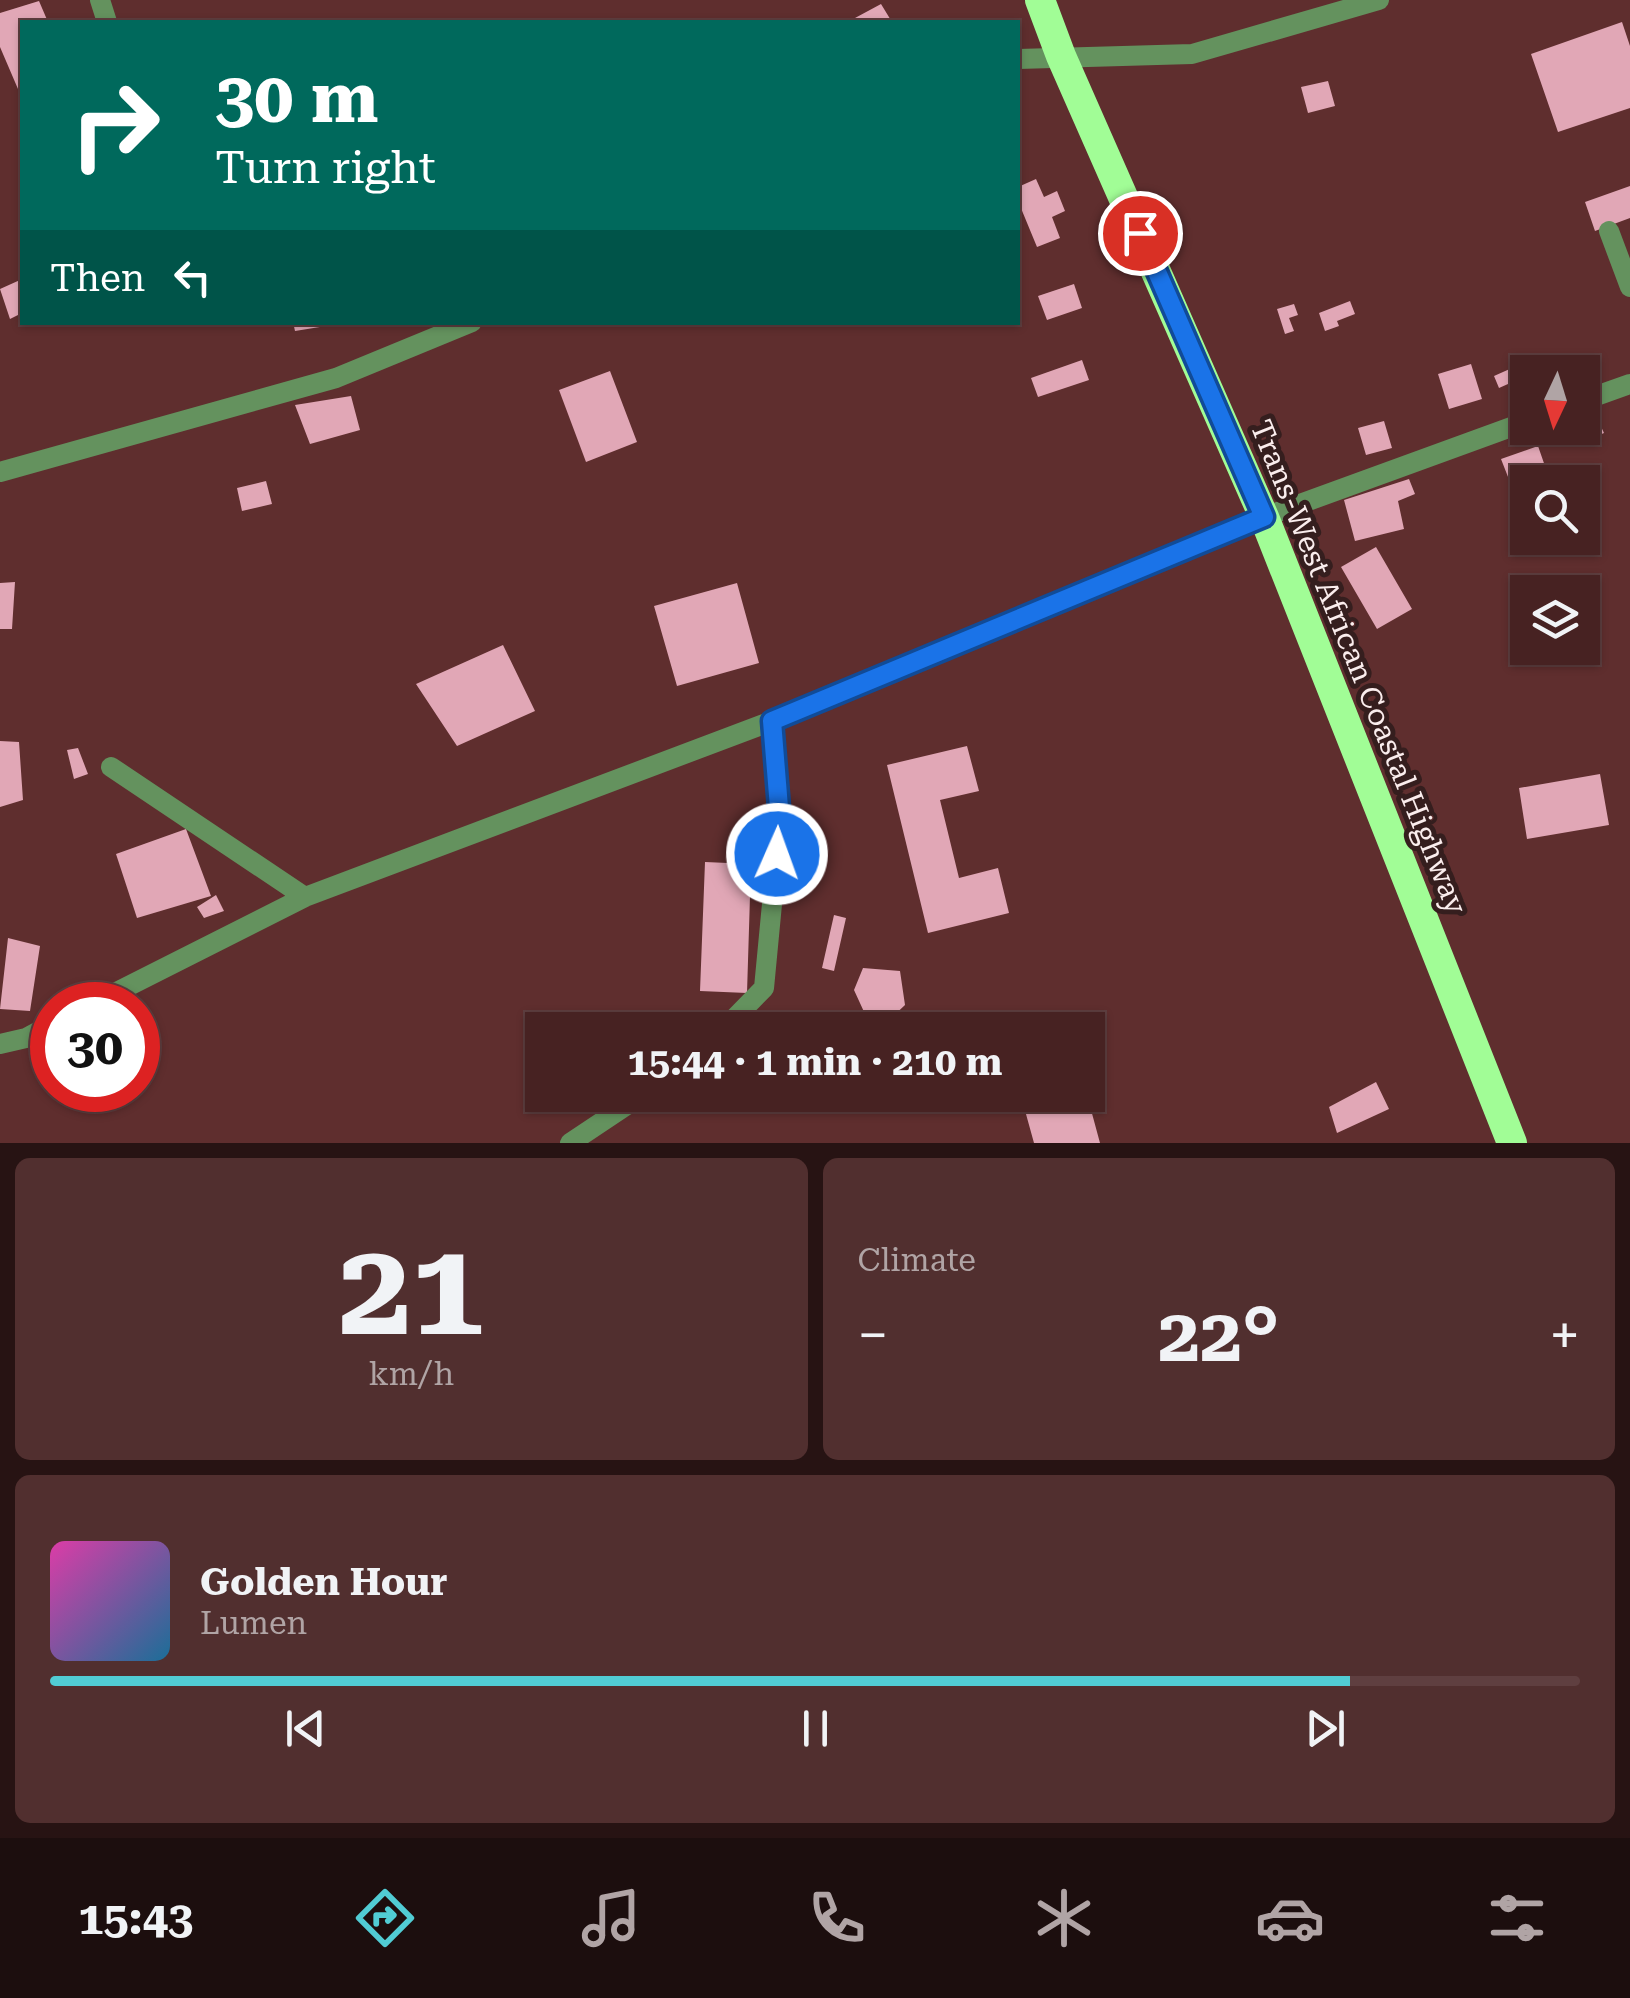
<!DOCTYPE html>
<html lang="en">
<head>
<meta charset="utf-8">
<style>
	body { margin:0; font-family:"Roboto Serif",serif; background:#512f2f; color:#f1f3f6; height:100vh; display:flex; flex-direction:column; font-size:38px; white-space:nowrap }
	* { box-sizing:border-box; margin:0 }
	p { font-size:32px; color:#b0a4a5 }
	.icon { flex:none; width:55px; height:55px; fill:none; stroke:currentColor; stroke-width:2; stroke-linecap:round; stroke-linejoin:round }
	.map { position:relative; height:1143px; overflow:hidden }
	.panel { display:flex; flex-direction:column; gap:15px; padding:15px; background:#271313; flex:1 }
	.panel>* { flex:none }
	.top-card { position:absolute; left:20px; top:20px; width:1000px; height:305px; border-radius:0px; box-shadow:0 2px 8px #0004,0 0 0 2px #5f3f40; background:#00695c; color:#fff; overflow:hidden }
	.needle { width:65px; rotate:184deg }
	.tools { position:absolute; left:1510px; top:355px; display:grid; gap:20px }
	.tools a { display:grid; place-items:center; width:90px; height:90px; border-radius:0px; background:#472222; box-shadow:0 2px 8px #0004,0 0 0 2px #5f3f40; font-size:50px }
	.speed { position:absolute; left:30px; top:982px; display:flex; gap:20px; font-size:50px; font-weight:700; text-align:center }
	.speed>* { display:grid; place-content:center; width:130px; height:130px; border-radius:50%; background:#472222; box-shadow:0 2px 8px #0004,0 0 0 2px #5f3f40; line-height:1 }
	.speed .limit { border:15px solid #d22; background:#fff; color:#111 }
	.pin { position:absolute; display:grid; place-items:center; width:85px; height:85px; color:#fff; margin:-42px; border:5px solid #fff; border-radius:50%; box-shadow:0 2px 10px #0007 }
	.me { position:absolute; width:110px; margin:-55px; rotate:2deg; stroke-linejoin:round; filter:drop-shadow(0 0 8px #0008) }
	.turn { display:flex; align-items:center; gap:35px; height:210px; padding:0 30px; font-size:45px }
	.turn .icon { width:130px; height:130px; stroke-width:2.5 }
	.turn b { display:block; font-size:70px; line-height:85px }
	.then { display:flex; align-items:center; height:95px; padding:0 30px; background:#0003; gap:20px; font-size:38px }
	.big { font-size:75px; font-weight:700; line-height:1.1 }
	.panel .widget { flex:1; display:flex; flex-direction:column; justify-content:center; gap:15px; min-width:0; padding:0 35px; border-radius:15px; background:#512f2f }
	.panel .dial { align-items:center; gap:0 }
	.dial b { font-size:130px; line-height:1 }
	.song { display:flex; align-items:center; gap:30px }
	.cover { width:120px; height:120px; border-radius:15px; background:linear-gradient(135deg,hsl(320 70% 55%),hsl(200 70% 35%)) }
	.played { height:10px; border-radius:5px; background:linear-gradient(90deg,#51ccd4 85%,#5f3f40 85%) }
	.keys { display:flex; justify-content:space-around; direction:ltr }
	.heat { display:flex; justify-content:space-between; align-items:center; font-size:55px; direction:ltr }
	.panel .tiles { flex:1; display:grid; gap:15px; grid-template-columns:1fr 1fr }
	.widget:last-child { grid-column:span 2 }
	.trip { position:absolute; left:525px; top:1012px; width:580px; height:100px; border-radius:0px; background:#472222; box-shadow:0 2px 8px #0004,0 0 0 2px #5f3f40; font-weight:700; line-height:100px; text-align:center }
	.tabs { display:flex; height:160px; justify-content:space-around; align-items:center; background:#1c0e0e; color:#b0a4a5 }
	.tabs .icon { width:70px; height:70px }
	.tabs .selected { color:#51ccd4 }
	.tabs b { font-size:45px; color:#f1f3f6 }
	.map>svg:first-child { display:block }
	.building { fill:#e1a7b6 }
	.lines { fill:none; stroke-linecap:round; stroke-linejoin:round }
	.street { stroke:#64925e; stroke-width:20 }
	.highway { stroke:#a1fd96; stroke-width:30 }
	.route-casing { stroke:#114b97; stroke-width:25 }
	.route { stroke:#1a73e8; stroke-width:18 }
	.labels { text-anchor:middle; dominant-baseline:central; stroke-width:10; stroke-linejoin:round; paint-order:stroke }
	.street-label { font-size:30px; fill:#faeded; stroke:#351e1e }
</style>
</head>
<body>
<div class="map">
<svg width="1630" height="1143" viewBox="0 0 1630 1143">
	<rect width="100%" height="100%" fill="#5f2e2e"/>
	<path class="building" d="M 39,1 L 48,22 L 22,22 L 22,87 L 18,89 L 0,47 L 0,13 Z
		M 881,4 L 892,22 L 857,22 L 855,18 Z
		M 1622,22 L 1630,46 L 1630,108 L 1558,132 L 1531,54 Z
		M 1328,81 L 1335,106 L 1308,113 L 1301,87 Z
		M 1036,179 L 1044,197 L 1057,191 L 1065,211 L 1052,217 L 1060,238 L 1037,247 L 1018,201 L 1018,187 Z
		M 1630,186 L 1630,218 L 1595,231 L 1585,202 Z
		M 20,280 L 22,313 L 10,319 L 0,289 Z
		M 1074,284 L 1082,308 L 1047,320 L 1038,296 Z
		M 1350,301 L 1355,314 L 1337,321 L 1339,326 L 1325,331 L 1319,313 Z
		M 1294,304 L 1298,315 L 1289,318 L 1294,331 L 1285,334 L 1277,309 Z
		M 293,322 L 325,322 L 326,326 L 295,331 Z
		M 1541,355 L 1547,367 L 1528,372 L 1528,375 L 1499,388 L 1494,376 Z
		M 1082,360 L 1089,380 L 1038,397 L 1031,378 Z
		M 1471,364 L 1482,399 L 1449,409 L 1438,374 Z
		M 610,371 L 637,442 L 586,462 L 559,390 Z
		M 351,396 L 360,430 L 310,444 L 295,405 Z
		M 1597,418 L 1604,433 L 1581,443 L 1570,430 L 1582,428 L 1582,424 Z
		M 1384,421 L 1392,448 L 1366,455 L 1358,428 Z
		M 1538,446 L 1546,469 L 1510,482 L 1501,459 Z
		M 1409,479 L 1415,494 L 1398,501 L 1404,529 L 1355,541 L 1344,500 Z
		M 266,481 L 272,504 L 242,511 L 237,488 Z
		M 1376,547 L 1412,609 L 1377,629 L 1341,567 Z
		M 15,582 L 12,629 L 0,629 L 0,583 Z
		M 737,583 L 759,663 L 677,686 L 654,606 Z
		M 503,645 L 535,711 L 457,746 L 416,684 Z
		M 0,741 L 19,742 L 23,800 L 0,807 Z
		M 967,746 L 979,791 L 940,800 L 959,878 L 998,868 L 1009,913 L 928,933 L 887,765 Z
		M 78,748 L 88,774 L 74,779 L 67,750 Z
		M 1600,774 L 1609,825 L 1527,839 L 1519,788 Z
		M 186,829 L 211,896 L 137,918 L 116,854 Z
		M 705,862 L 751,864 L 747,993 L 700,991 Z
		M 216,895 L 224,911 L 204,918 L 197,907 Z
		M 834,915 L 846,918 L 834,971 L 822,968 Z
		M 8,938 L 40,946 L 30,1011 L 0,1009 Z
		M 863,968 L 900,971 L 905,1005 L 887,1022 L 865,1014 L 854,990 Z
		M 1376,1082 L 1389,1109 L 1337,1133 L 1329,1107 Z
		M 1087,1095 L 1100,1143 L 1034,1143 L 1021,1096 Z"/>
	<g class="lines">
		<path class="street" d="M 100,0 L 107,22
			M 1018,59 L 1192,54 L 1379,0
			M 1609,231 L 1630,287
			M 1582,401 L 1630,384
			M 0,472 L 336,378 L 472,322
			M 111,767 L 305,897
			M 91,1005 L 305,897 L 772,721 L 1264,517 L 1528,421
			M 723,1030 L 764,988 L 780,820 L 772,721
			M 0,1044 L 26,1038 L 52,1024
			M 570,1143 L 642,1095"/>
		<path class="highway" d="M 1040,0 L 1061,56 L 1264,517 L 1512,1143"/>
	</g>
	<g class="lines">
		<g class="route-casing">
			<path id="route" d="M 777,854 L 780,820 L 772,721 L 1264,517 L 1140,233"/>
		</g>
		<use href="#route" class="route"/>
	</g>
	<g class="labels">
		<g class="street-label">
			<text transform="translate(1359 667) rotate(68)">Trans-West African Coastal Highway</text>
		</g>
	</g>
</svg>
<div class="tools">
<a><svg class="needle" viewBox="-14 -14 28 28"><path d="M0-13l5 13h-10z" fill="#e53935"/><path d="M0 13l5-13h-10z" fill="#b0a4a5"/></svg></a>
<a><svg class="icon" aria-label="search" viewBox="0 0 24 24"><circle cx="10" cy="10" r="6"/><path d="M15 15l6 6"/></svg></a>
<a><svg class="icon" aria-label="layers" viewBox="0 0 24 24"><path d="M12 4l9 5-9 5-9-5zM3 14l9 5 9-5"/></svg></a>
</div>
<div class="speed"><div class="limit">30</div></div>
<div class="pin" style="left:1140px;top:233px;background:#d93025"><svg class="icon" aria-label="arrive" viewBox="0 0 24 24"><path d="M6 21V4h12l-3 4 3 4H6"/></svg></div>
<svg class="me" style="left:777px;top:854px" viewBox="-20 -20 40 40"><circle r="17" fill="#1a73e8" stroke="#fff" stroke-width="3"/><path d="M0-11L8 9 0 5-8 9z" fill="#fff"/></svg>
<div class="trip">15:44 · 1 min · 210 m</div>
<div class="top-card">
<div class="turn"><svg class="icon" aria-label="right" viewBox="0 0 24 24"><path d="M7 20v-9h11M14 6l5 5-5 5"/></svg><div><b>30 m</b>Turn right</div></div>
<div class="then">Then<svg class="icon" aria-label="left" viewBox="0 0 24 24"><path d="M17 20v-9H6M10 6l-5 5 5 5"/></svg></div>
</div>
</div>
<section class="panel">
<div class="tiles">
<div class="widget dial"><b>21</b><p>km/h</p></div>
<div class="widget"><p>Climate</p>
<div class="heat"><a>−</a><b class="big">22°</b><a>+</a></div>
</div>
<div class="widget">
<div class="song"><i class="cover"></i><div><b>Golden Hour</b><p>Lumen</p></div></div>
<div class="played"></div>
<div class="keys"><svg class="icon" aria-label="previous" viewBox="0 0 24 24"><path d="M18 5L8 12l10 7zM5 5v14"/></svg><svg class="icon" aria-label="pause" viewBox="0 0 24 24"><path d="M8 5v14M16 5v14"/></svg><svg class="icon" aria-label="next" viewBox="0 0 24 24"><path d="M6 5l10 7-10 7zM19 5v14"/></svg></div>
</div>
</div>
</section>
<nav class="tabs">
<b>15:43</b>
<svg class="icon selected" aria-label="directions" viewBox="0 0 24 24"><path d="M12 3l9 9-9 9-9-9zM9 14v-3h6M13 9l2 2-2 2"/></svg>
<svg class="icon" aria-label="music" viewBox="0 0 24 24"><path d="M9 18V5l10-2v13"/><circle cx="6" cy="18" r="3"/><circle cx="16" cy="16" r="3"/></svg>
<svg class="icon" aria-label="phone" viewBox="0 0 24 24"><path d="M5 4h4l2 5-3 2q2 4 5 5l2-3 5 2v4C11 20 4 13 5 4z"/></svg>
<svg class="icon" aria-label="climate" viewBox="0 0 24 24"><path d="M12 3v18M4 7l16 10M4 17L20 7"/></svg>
<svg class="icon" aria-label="car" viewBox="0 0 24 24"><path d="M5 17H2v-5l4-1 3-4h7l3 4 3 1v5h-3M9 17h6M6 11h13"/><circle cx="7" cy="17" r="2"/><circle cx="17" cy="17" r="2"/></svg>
<svg class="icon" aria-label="filters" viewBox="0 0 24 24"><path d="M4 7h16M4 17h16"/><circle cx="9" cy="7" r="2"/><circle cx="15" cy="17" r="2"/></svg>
</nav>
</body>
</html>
